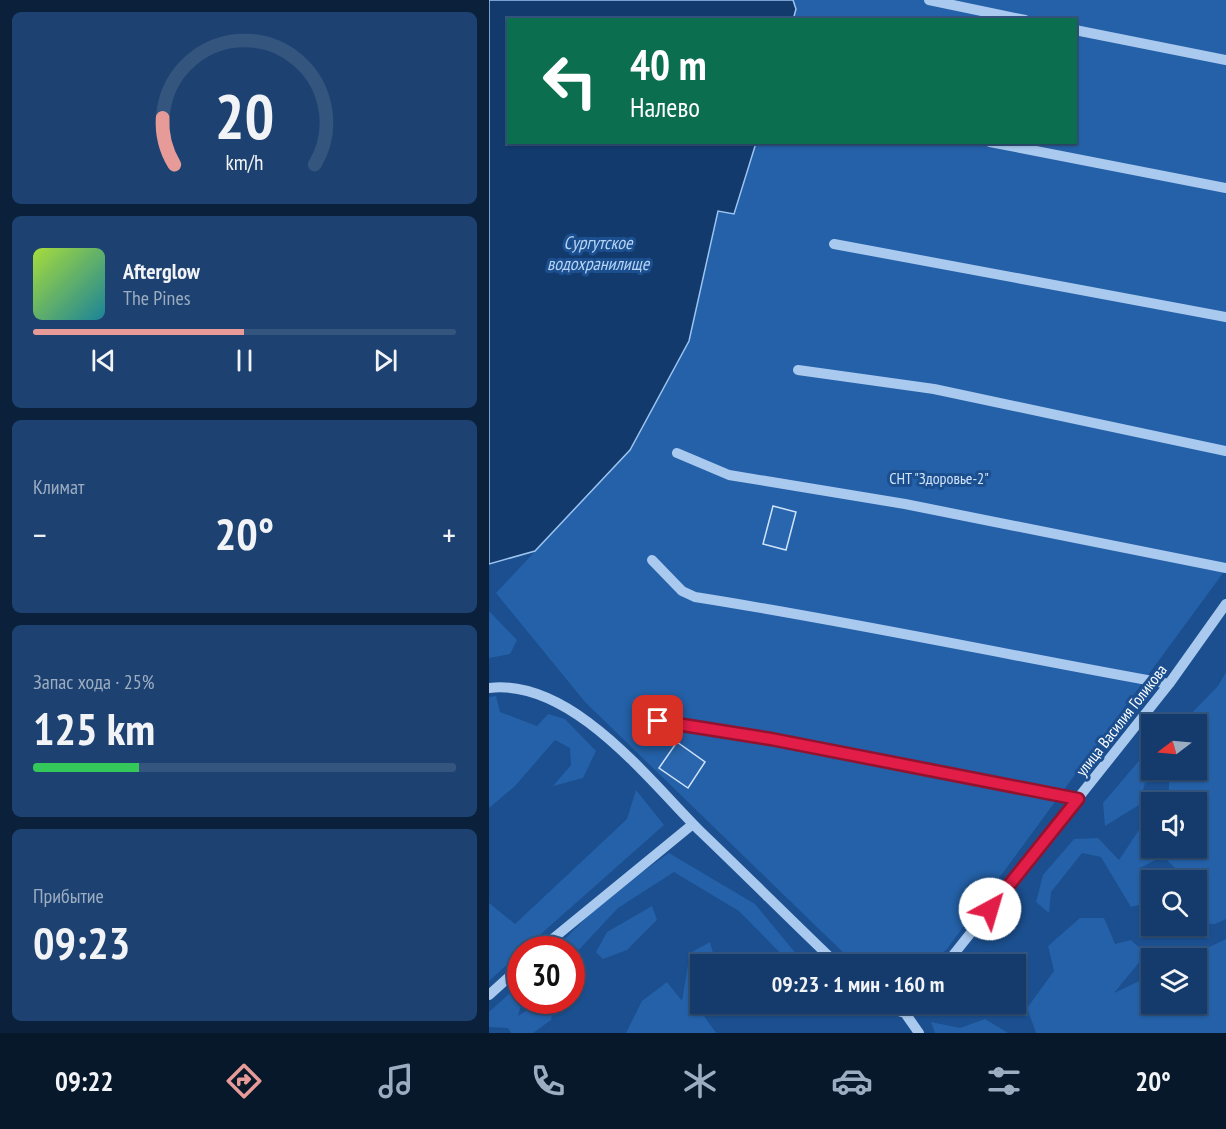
<!DOCTYPE html>
<html lang="ru">
<head>
<meta charset="utf-8">
<style>
	body { margin:0; font-family:"PT Sans Narrow",sans-serif; background:#1d4271; color:#f1f3f6; height:100vh; display:flex; flex-direction:column; font-size:22px; white-space:nowrap }
	* { box-sizing:border-box; margin:0 }
	p { font-size:20px; color:#9dadc1 }
	.icon { flex:none; width:33px; height:33px; fill:none; stroke:currentColor; stroke-width:2; stroke-linecap:round; stroke-linejoin:round }
	.map { position:relative; flex:1; overflow:hidden }
	.details { display:flex; flex-direction:column; gap:12px; padding:12px; background:#0b203b; width:489px }
	.details>* { flex:none }
	.top-card { position:absolute; left:18px; top:18px; width:570px; height:126px; border-radius:0px; box-shadow:0 2px 4px #0004,0 0 0 2px #33557e; background:#0b6e4f; color:#fff; overflow:hidden }
	.needle { width:39px; rotate:254deg }
	.fabs { position:absolute; left:652px; top:714px; display:grid; gap:12px }
	.fabs a { display:grid; place-items:center; width:66px; height:66px; border-radius:0px; background:#143b6b; box-shadow:0 2px 4px #0004,0 0 0 2px #33557e; font-size:30px }
	.speed { position:absolute; left:18px; top:936px; display:flex; gap:12px; font-size:30px; font-weight:700; text-align:center }
	.speed>* { display:grid; place-content:center; width:78px; height:78px; border-radius:50%; background:#143b6b; box-shadow:0 2px 4px #0004,0 0 0 2px #33557e; line-height:1 }
	.speed .limit { border:9px solid #d22; background:#fff; color:#111 }
	.pin { position:absolute; display:grid; place-items:center; width:51px; height:51px; color:#fff; margin:-26px; border-radius:12px; box-shadow:0 3px 9px #0006 }
	.me { position:absolute; width:66px; margin:-33px; rotate:39deg; stroke-linejoin:round; filter:drop-shadow(0 0 4px #0008) }
	.turn { display:flex; align-items:center; gap:21px; height:126px; padding:0 24px; font-size:27px }
	.turn .icon { width:78px; height:78px; stroke-width:2.5 }
	.turn b { display:block; font-size:42px; line-height:51px }
	.big { font-size:45px; font-weight:600; line-height:1.1 }
	.details .tile { flex:1; display:flex; flex-direction:column; justify-content:center; gap:9px; min-width:0; padding:0 21px; border-radius:9px; background:#1d4271 }
	.details .dial { align-items:center; gap:0 }
	.dial svg { height:156px; overflow:visible; fill:none; stroke:#33557e; stroke-width:7; stroke-linecap:round; text-anchor:middle }
	.dial text { fill:#f1f3f6; stroke:none }
	.song { display:flex; align-items:center; gap:18px }
	.cover { width:72px; height:72px; border-radius:9px; background:linear-gradient(135deg,hsl(80 70% 55%),hsl(190 70% 35%)) }
	.played { height:6px; border-radius:3px; background:linear-gradient(90deg,#e69b98 50%,#33557e 50%) }
	.keys { display:flex; justify-content:space-around; direction:ltr }
	.heat { display:flex; justify-content:space-between; align-items:center; font-size:33px; direction:ltr }
	.charge { height:9px; border-radius:4px; background:linear-gradient(90deg,#34c759 25%,#33557e 0) }
	.trip { position:absolute; left:201px; top:954px; width:336px; height:60px; border-radius:0px; background:#143b6b; box-shadow:0 2px 4px #0004,0 0 0 2px #33557e; font-weight:600; line-height:60px; text-align:center }
	.menu { display:flex; height:96px; justify-content:space-around; align-items:center; background:#08182b; color:#9dadc1 }
	.menu .icon { width:42px; height:42px }
	.menu .on { color:#e69b98 }
	.menu b { font-size:27px; color:#f1f3f6 }
	main { display:flex; flex:1; min-height:0 }
	.map>svg:first-child { display:block }
	.green { fill:#2461a8 }
	.water { fill:#123a6d; stroke:#9cc4f0; stroke-width:1.5 }
	.building { fill:#2a66ad; stroke:#cfe3fa; stroke-width:1.5 }
	.lines { fill:none; stroke-linecap:round; stroke-linejoin:round }
	.minor { stroke:#a9c9ee; stroke-width:10 }
	.route-casing { stroke:#92132f; stroke-width:15 }
	.route { stroke:#e11d48; stroke-width:10 }
	.labels { text-anchor:middle; dominant-baseline:central; stroke-width:6; stroke-linejoin:round; paint-order:stroke }
	.park-label { font-size:16px; fill:#cfe3fa; stroke:#1b4f8f }
	.street-label { font-size:16px; fill:#fff; stroke:#1b4f8f }
	.water-label { font-size:18px; font-style:italic; fill:#b5d3f5; stroke:#1b4f8f }
</style>
</head>
<body>
<main>
<section class="details">
<div class="tile dial"><svg viewBox="0 0 100 80">
<path d="M14 69A42 42 0 1 1 86 69"/>
<path d="M14 69A42 42 0 0 1 8 45" stroke="#e69b98"/>
<text x="50" y="56" font-size="32" font-weight="700">20</text>
<text x="50" y="72" font-size="11">km/h</text>
</svg></div>
<div class="tile">
<div class="song"><i class="cover"></i><div><b>Afterglow</b><p>The Pines</p></div></div>
<div class="played"></div>
<div class="keys"><svg class="icon" aria-label="previous" viewBox="0 0 24 24"><path d="M18 5L8 12l10 7zM5 5v14"/></svg><svg class="icon" aria-label="pause" viewBox="0 0 24 24"><path d="M8 5v14M16 5v14"/></svg><svg class="icon" aria-label="next" viewBox="0 0 24 24"><path d="M6 5l10 7-10 7zM19 5v14"/></svg></div>
</div>
<div class="tile"><p>Климат</p>
<div class="heat"><a>−</a><b class="big">20°</b><a>+</a></div>
</div>
<div class="tile"><p>Запас хода · 25%</p><b class="big">125 km</b><div class="charge"></div></div>
<div class="tile"><p>Прибытие</p><b class="big">09:23</b></div>
</section>
<div class="map">
<svg width="737" height="1033" viewBox="0 0 737 1033">
	<rect width="100%" height="100%" fill="#1b4f8f"/>
	<path class="green" d="M 304,0 L 737,0 L 737,569 L 458,949 L 442,964 L 366,964 L 96,702 L 7,593 L 141,450 L 200,341 L 229,211 L 245,213 L 267,143 L 586,142 L 586,20 L 304,19 L 307,9 Z
		M 0,611 L 28,640 L 21,654 L 0,658 Z
		M 737,672 L 737,919 L 726,924 L 708,923 L 708,880 L 680,880 L 687,869 L 674,856 L 651,868 L 658,903 L 642,907 L 612,857 L 593,853 L 562,892 L 560,913 L 547,902 L 554,875 L 585,839 L 609,838 L 630,860 L 650,830 L 663,819 L 663,848 L 708,848 L 708,802 L 680,802 L 680,777 L 656,783 L 650,805 L 616,826 L 614,803 L 660,749 L 663,749 L 663,770 L 708,770 L 708,724 L 692,724 L 729,686 Z
		M 7,696 L 11,712 L 48,726 L 59,714 L 76,719 L 107,751 L 94,778 L 64,786 L 82,765 L 81,748 L 66,740 L 26,786 L 0,808 L 0,697 Z
		M 147,790 L 175,825 L 35,949 L 32,950 L 31,953 L 0,981 L 0,903 L 26,924 L 138,819 Z
		M 180,853 L 266,904 L 309,956 L 302,964 L 250,911 L 185,872 L 129,908 L 83,957 L 82,950 L 74,949 L 69,946 L 119,896 Z
		M 163,906 L 168,920 L 138,950 L 114,959 L 107,952 L 118,932 Z
		M 591,918 L 615,918 L 626,944 L 642,940 L 657,954 L 625,993 L 663,975 L 663,1004 L 708,1004 L 708,958 L 697,958 L 737,939 L 737,1033 L 547,1033 L 538,1008 L 565,971 L 559,946 Z
		M 221,942 L 227,964 L 212,964 L 212,1004 L 222,1004 L 211,1010 L 227,1033 L 137,1033 L 153,1001 L 178,982 L 193,1001 L 201,953 Z
		M 31,984 L 33,1001 L 29,1016 L 53,1001 L 64,1010 L 62,1020 L 44,1033 L 22,1033 L 19,1028 L 0,1027 L 0,1012 Z
		M 496,1019 L 519,1033 L 446,1033 L 442,1022 L 471,1028 Z"/>
	<path class="water" d="M 0,0 L 304,0 L 307,9 L 304,20 L 20,20 L 20,142 L 267,143 L 245,214 L 229,211 L 200,341 L 141,450 L 46,551 L 0,564 Z"/>
	<path class="building" d="M 284,506 L 307,512 L 297,550 L 274,544 Z
		M 188,742 L 216,762 L 199,788 L 170,768 Z"/>
	<g class="lines">
		<path class="minor" d="M 440,0 L 536,20
			M 586,30 L 737,60
			M 501,142 L 737,188
			M 345,244 L 737,317
			M 309,370 L 445,389 L 737,451
			M 188,453 L 240,475 L 416,504 L 737,568
			M 163,560 L 193,591 L 206,597 C 365,622 522,656 680,684
			M 0,688 C 82,678 159,779 211,831 C 257,875 302,920 348,964
			M 169,721 L 282,739 L 589,799
			M 50,950 L 204,824
			M 457,964 L 680,684 L 737,604
			M 0,995 L 32,966
			M 387,1004 L 416,1013 L 430,1033
			M 416,1013 L 424,1004"/>
	</g>
	<g class="lines">
		<g class="route-casing">
			<path id="route" d="M 169,721 L 282,739 L 589,799 L 501,909"/>
		</g>
		<use href="#route" class="route"/>
	</g>
	<g class="labels">
		<g class="park-label">
			<text x="450" y="478">СНТ "Здоровье-2"</text>
		</g>
		<g class="street-label">
			<text transform="translate(632 720) rotate(-52)">улица Василия Голикова</text>
		</g>
		<g class="water-label">
			<text x="109" y="242">Сургутское<tspan x="109" dy="21">водохранилище</tspan></text>
		</g>
	</g>
</svg>
<div class="fabs">
<a><svg class="needle" viewBox="-14 -14 28 28"><path d="M0-13l5 13h-10z" fill="#e53935"/><path d="M0 13l5-13h-10z" fill="#9dadc1"/></svg></a>
<a><svg class="icon" aria-label="sound" viewBox="0 0 24 24"><path d="M4 9h4l5-4v14l-5-4H4zM17 9q2 3 0 6"/></svg></a>
<a><svg class="icon" aria-label="search" viewBox="0 0 24 24"><circle cx="10" cy="10" r="6"/><path d="M15 15l6 6"/></svg></a>
<a><svg class="icon" aria-label="layers" viewBox="0 0 24 24"><path d="M12 4l9 5-9 5-9-5zM3 14l9 5 9-5"/></svg></a>
</div>
<div class="speed"><div class="limit">30</div></div>
<div class="pin" style="left:169px;top:721px;background:#d93025"><svg class="icon" aria-label="arrive" viewBox="0 0 24 24"><path d="M6 21V4h12l-3 4 3 4H6"/></svg></div>
<svg class="me" style="left:501px;top:909px" viewBox="-20 -20 40 40"><circle r="19" fill="#fff"/><path d="M0-13L10 11 0 6-10 11z" fill="#e11d48"/></svg>
<div class="trip">09:23 · 1 мин · 160 m</div>
<div class="top-card">
<div class="turn"><svg class="icon" aria-label="left" viewBox="0 0 24 24"><path d="M17 20v-9H6M10 6l-5 5 5 5"/></svg><div><b>40 m</b>Налево</div></div>
</div>
</div>
</main>
<nav class="menu">
<b>09:22</b>
<svg class="icon on" aria-label="directions" viewBox="0 0 24 24"><path d="M12 3l9 9-9 9-9-9zM9 14v-3h6M13 9l2 2-2 2"/></svg>
<svg class="icon" aria-label="music" viewBox="0 0 24 24"><path d="M9 18V5l10-2v13"/><circle cx="6" cy="18" r="3"/><circle cx="16" cy="16" r="3"/></svg>
<svg class="icon" aria-label="phone" viewBox="0 0 24 24"><path d="M5 4h4l2 5-3 2q2 4 5 5l2-3 5 2v4C11 20 4 13 5 4z"/></svg>
<svg class="icon" aria-label="climate" viewBox="0 0 24 24"><path d="M12 3v18M4 7l16 10M4 17L20 7"/></svg>
<svg class="icon" aria-label="car" viewBox="0 0 24 24"><path d="M5 17H2v-5l4-1 3-4h7l3 4 3 1v5h-3M9 17h6M6 11h13"/><circle cx="7" cy="17" r="2"/><circle cx="17" cy="17" r="2"/></svg>
<svg class="icon" aria-label="filters" viewBox="0 0 24 24"><path d="M4 7h16M4 17h16"/><circle cx="9" cy="7" r="2"/><circle cx="15" cy="17" r="2"/></svg>
<b>20°</b>
</nav>
</body>
</html>
